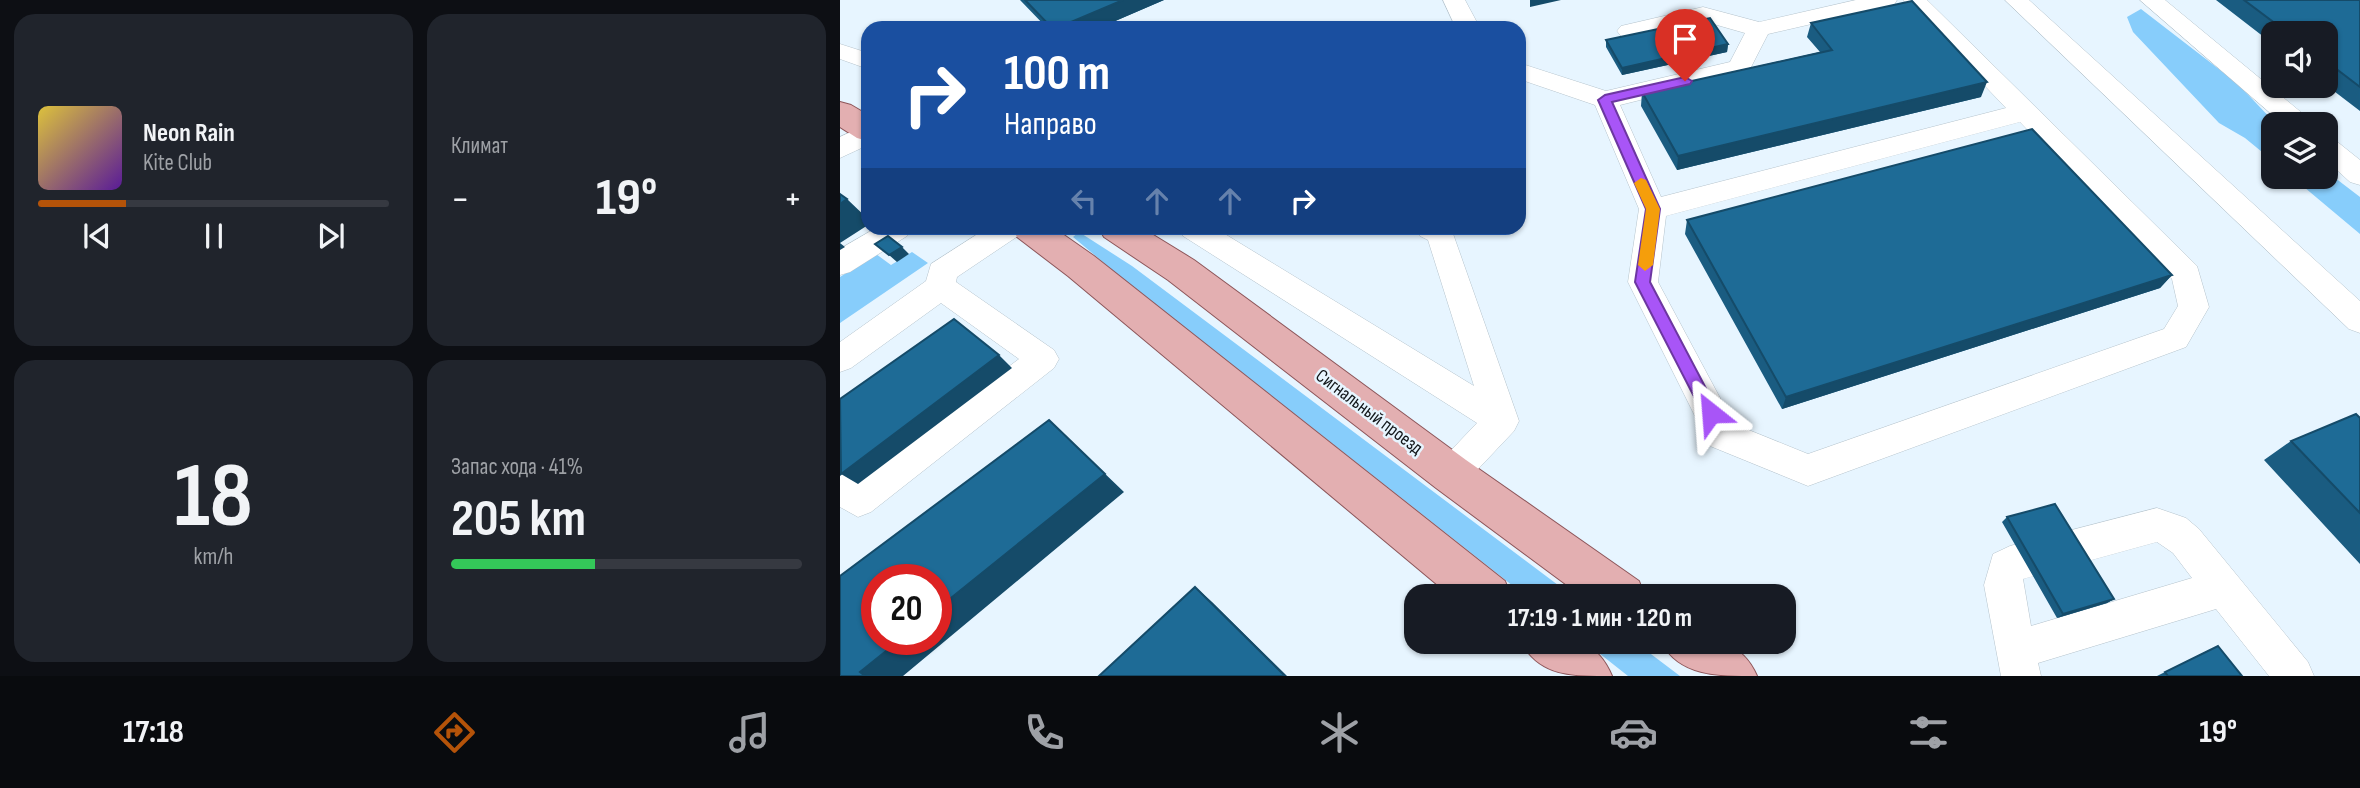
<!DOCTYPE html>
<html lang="ru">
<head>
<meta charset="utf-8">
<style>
	body { margin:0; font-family:"Sofia Sans Condensed",sans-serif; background:#20242c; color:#f1f3f6; height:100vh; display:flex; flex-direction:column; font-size:26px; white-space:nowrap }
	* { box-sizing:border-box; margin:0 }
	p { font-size:23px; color:#9ea1a6 }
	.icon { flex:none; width:38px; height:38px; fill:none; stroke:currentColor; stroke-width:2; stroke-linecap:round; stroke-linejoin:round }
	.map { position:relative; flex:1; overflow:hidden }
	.details { display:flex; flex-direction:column; gap:14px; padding:14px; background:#0d0f14; width:840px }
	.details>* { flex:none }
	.banner { position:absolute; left:21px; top:21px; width:665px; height:214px; border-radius:21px; box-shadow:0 2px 5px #0004; background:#1a4fa0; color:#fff; overflow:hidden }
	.tools { position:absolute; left:1421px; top:21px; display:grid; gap:14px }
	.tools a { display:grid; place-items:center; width:77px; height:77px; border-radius:14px; background:#171b24; box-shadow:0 2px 5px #0004; font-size:35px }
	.speed { position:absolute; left:21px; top:564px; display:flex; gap:14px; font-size:35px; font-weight:700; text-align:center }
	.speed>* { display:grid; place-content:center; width:91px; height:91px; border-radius:50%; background:#171b24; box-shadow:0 2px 5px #0004; line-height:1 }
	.speed .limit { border:10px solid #d22; background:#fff; color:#111 }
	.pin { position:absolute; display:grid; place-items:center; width:60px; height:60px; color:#fff; margin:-72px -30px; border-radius:50% 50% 50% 0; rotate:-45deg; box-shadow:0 0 7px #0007 }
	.pin .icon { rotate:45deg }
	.me { position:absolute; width:77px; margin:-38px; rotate:332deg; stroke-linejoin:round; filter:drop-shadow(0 0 5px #0008) }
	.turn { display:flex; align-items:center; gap:24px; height:147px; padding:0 28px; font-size:32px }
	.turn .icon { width:91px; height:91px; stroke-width:2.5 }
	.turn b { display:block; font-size:49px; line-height:60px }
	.lanes { display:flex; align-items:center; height:66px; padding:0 28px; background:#0003; justify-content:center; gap:35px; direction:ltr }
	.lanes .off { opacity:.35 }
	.big { font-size:52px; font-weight:700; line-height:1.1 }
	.details .tile { flex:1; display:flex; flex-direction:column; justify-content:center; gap:10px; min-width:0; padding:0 24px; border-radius:21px; background:#20242c }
	.details .dial { align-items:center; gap:0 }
	.dial b { font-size:91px; line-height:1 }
	.song { display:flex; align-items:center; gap:21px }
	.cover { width:84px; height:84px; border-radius:10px; background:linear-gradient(135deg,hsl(50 70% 55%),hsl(270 70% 35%)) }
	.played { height:7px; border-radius:4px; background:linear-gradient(90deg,#b45309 25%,#363941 25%) }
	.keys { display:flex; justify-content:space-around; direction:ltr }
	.heat { display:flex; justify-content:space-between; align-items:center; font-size:38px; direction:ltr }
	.charge { height:10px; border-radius:5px; background:linear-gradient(90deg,#34c759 41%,#363941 0) }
	.details .tiles { flex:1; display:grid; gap:14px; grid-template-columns:repeat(2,1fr) }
	.trip { position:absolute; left:564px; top:584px; width:392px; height:70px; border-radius:21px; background:#171b24; box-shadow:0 2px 5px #0004; font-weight:700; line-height:70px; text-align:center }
	.tab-bar { display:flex; height:112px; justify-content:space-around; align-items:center; background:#090b0e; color:#9ea1a6 }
	.tab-bar .icon { width:49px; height:49px }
	.tab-bar .current { color:#b45309 }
	.tab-bar b { font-size:32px; color:#f1f3f6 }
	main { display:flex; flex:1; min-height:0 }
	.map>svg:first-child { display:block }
	.green { fill:#87cdfb }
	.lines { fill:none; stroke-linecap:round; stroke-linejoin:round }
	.minor-casing { stroke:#b5c3cc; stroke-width:1 }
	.major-casing { stroke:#8d565a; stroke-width:2 }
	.minor { fill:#fff; fill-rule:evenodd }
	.major { fill:#e3afb1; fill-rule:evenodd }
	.wall { fill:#1a5c81 }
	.shaded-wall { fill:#154b69 }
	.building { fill:#1e6b96; stroke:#154b69; stroke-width:2 }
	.route { fill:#a855f7; stroke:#6d37a1; stroke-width:2 }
	.slow { fill:#f59e0b }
	.labels { text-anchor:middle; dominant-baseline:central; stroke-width:5; stroke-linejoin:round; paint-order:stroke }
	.street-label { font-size:19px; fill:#111519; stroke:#e7f5ff }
</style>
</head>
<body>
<main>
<section class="details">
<div class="tiles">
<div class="tile">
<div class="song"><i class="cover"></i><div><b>Neon Rain</b><p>Kite Club</p></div></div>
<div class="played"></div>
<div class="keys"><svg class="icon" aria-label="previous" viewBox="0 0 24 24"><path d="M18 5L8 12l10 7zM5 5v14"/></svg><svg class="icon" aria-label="pause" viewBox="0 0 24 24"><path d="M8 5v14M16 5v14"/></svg><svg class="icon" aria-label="next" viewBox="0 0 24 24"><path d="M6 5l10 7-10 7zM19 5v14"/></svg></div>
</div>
<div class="tile"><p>Климат</p>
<div class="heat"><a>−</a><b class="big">19°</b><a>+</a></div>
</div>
<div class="tile dial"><b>18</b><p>km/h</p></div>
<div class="tile"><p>Запас хода · 41%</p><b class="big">205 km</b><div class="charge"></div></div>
</div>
</section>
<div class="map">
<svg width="1520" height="676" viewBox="0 0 1520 676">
	<rect width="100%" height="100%" fill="#e7f5ff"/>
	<path class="green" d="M 1301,9 L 1397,83 L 1436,124 L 1433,124 L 1433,161 L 1405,138 L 1379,123 L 1293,32 L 1287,17 Z
		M 1486,171 L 1520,197 L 1520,234 L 1452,177 L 1486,177 Z
		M 239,232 L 292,266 L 734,597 L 687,597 L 276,273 L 233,237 Z
		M 72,252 L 88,263 L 0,323 L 0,277 L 36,254 L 51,265 Z
		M 745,642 L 795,642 L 840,676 L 788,676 Z"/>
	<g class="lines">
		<g class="minor-casing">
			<path id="minor" d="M 603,0 L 625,0 L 640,28 L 616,28 Z
				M 1016,0 L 1057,0 L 1054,5 L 928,34 L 908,73 L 780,105 L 821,197 L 1166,108 L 1063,0 L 1087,0 L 1357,266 L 1369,307 L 1346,347 L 968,486 L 870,446 L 788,282 L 799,209 L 755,105 L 679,79 L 679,63 L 766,91 L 890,62 L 905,33 L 863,21 L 789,38 L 781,36 L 777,31 L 781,26 L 863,7 L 919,22 ZM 1180,122 L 1332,279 L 1338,306 L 1324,329 L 968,454 L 894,424 L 818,282 L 826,216 Z
				M 1165,0 L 1189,0 L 1520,301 L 1520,333 L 1509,329 Z
				M 1300,0 L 1325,0 L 1468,118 L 1472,124 L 1443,124 Z
				M 0,44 L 28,53 L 28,69 L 0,59 Z
				M 28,124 L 28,145 L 0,158 L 0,137 Z
				M 1486,137 L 1495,140 L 1520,160 L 1520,185 L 1510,182 L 1486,160 Z
				M 36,228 L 71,228 L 67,236 L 10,272 L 0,275 L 0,249 Z
				M 147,228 L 182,228 L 178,236 L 117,277 L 116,282 L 214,350 L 219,359 L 214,368 L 31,512 L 18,517 L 0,507 L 0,467 L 19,478 L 179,359 L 101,303 L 11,368 L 0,372 L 0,342 L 86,281 L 91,264 Z
				M 339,228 L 375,228 L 634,386 L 588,240 L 580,236 L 576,228 L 611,228 L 679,421 L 674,431 L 623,485 L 611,490 L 599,485 L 593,474 L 599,463 L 637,423 L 343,236 Z
				M 1317,508 L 1346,518 L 1359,529 L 1468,662 L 1474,676 L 1429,676 L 1376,609 L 1198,663 L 1201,676 L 1161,676 L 1144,585 L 1153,554 L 1170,546 ZM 1317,542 L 1333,553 L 1352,578 L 1191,626 L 1183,579 Z"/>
		</g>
		<g class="major-casing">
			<path id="major" d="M 0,102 L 11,105 L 28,115 L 28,141 L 17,138 L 0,127 Z
				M 172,228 L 214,228 L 254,256 L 665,581 L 671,597 L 612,597 L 228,276 L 177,237 Z
				M 259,228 L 302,228 L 354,260 L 626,460 L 799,581 L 805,597 L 743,597 L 596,488 L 328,280 L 264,237 Z
				M 681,642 C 723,642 753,631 772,676 C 730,676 700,676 681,642 Z
				M 821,642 C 861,642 898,632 917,676 C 876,676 840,676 821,642 Z"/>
		</g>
		<use href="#minor" class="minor"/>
		<use href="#major" class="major"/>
	</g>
	<path class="wall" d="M 180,0 L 324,0 L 259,28 L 207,28 Z
		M 1376,0 L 1520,0 L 1520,111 L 1486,85 L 1486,33 L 1433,33 L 1433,44 Z
		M 971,23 L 1141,97 L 837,170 L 801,106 L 802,92 L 980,52 L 967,37 Z
		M 766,40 L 888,44 L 887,52 L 782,75 L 766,47 Z
		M 847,220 L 1332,275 L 1320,288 L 942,409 L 845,234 Z
		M 1520,418 L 1520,564 L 1424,460 L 1451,441 Z
		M 1167,517 L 1274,599 L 1267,603 L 1217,618 L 1162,522 Z
		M 1369,650 L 1402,676 L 1317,676 Z"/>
	<path class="shaded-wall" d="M 283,0 L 324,0 L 259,28 L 217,28 Z
		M 690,0 L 721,0 L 690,7 Z
		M 888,44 L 887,52 L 782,75 L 782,68 Z
		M 1147,82 L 1141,97 L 837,170 L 838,156 Z
		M 7,199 L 28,219 L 28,225 L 0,243 L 0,204 Z
		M 0,243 L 5,247 L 0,250 Z
		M 62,247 L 69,254 L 57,262 L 49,255 Z
		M 1332,275 L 1320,288 L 942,409 L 946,397 Z
		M 159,355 L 172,368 L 18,484 L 1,474 Z
		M 209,420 L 284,492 L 63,676 L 25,676 L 20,672 L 61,639 L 96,639 L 96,610 Z
		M 355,587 L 372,602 L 447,676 L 445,676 Z
		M 1274,599 L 1267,603 L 1217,618 L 1223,614 Z"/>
	<path class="building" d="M 185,0 L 283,0 L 217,28 L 212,28 Z
		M 1404,0 L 1520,0 L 1520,87 L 1486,61 L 1486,33 L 1448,33 Z
		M 1072,1 L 1147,82 L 838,156 L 802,92 L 992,50 L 971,23 Z
		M 870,18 L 888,44 L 782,68 L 766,40 Z
		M 1192,129 L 1332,275 L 946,397 L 847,220 Z
		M 0,194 L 7,199 L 0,204 Z
		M 48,236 L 62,247 L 49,255 L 35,244 Z
		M 114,319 L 159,355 L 1,474 L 0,399 Z
		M 1516,414 L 1520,418 L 1520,513 L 1451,441 Z
		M 209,420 L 265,474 L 96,610 L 96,579 L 37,579 L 37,639 L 61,639 L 20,672 L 25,676 L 0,676 L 0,576 Z
		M 1215,504 L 1274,599 L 1223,614 L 1167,517 Z
		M 355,587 L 445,676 L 259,676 Z
		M 1378,646 L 1402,676 L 1328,676 L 1325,672 Z"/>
	<path class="route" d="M 845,77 L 852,81 L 850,84 L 772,102 L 820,209 L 810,282 L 879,413 L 877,418 L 871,420 L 865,418 L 795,282 L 806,209 L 758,100 L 765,95 Z"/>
	<path class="slow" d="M 801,178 L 806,180 L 820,209 L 813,265 L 805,271 L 798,265 L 806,209 L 794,183 Z"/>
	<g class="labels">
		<g class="street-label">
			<text transform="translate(529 412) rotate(37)">Сигнальный проезд</text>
		</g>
	</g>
</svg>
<div class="tools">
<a><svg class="icon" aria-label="sound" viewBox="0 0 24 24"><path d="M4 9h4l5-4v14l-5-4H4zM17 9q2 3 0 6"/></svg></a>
<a><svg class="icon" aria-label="layers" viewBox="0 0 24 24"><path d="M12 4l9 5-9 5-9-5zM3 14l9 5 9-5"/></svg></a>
</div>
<div class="speed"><div class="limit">20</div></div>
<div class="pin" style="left:845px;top:81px;background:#d93025"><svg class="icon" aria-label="arrive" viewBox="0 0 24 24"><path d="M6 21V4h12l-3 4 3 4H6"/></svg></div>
<svg class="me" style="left:871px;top:413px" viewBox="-20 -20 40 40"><path d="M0-17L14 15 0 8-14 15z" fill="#a855f7" stroke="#fff" stroke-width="4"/></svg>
<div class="trip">17:19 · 1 мин · 120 m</div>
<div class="banner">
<div class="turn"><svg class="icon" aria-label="right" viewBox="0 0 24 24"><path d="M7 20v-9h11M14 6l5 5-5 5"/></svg><div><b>100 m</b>Направо</div></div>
<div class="lanes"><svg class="icon off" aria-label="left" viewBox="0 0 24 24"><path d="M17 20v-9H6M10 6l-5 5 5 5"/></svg><svg class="icon off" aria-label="ahead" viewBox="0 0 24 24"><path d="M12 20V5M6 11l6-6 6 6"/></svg><svg class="icon off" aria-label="ahead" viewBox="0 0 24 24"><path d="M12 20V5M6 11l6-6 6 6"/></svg><svg class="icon" aria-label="right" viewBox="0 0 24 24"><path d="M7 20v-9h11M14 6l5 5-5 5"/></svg></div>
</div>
</div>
</main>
<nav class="tab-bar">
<b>17:18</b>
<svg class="icon current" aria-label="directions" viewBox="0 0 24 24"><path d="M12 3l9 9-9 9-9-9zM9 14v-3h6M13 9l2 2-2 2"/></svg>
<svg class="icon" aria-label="music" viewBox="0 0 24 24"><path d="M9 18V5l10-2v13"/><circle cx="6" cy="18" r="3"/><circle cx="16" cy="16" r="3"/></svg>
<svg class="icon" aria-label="phone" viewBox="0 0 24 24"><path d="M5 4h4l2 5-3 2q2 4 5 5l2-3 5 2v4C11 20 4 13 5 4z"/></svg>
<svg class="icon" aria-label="climate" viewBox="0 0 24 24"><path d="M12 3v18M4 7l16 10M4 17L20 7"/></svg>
<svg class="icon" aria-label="car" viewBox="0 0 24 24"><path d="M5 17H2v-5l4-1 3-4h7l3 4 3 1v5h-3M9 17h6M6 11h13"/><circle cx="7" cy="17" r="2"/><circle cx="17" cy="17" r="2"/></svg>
<svg class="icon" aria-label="filters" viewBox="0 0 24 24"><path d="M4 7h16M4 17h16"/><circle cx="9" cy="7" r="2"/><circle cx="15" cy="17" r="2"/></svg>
<b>19°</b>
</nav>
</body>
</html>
